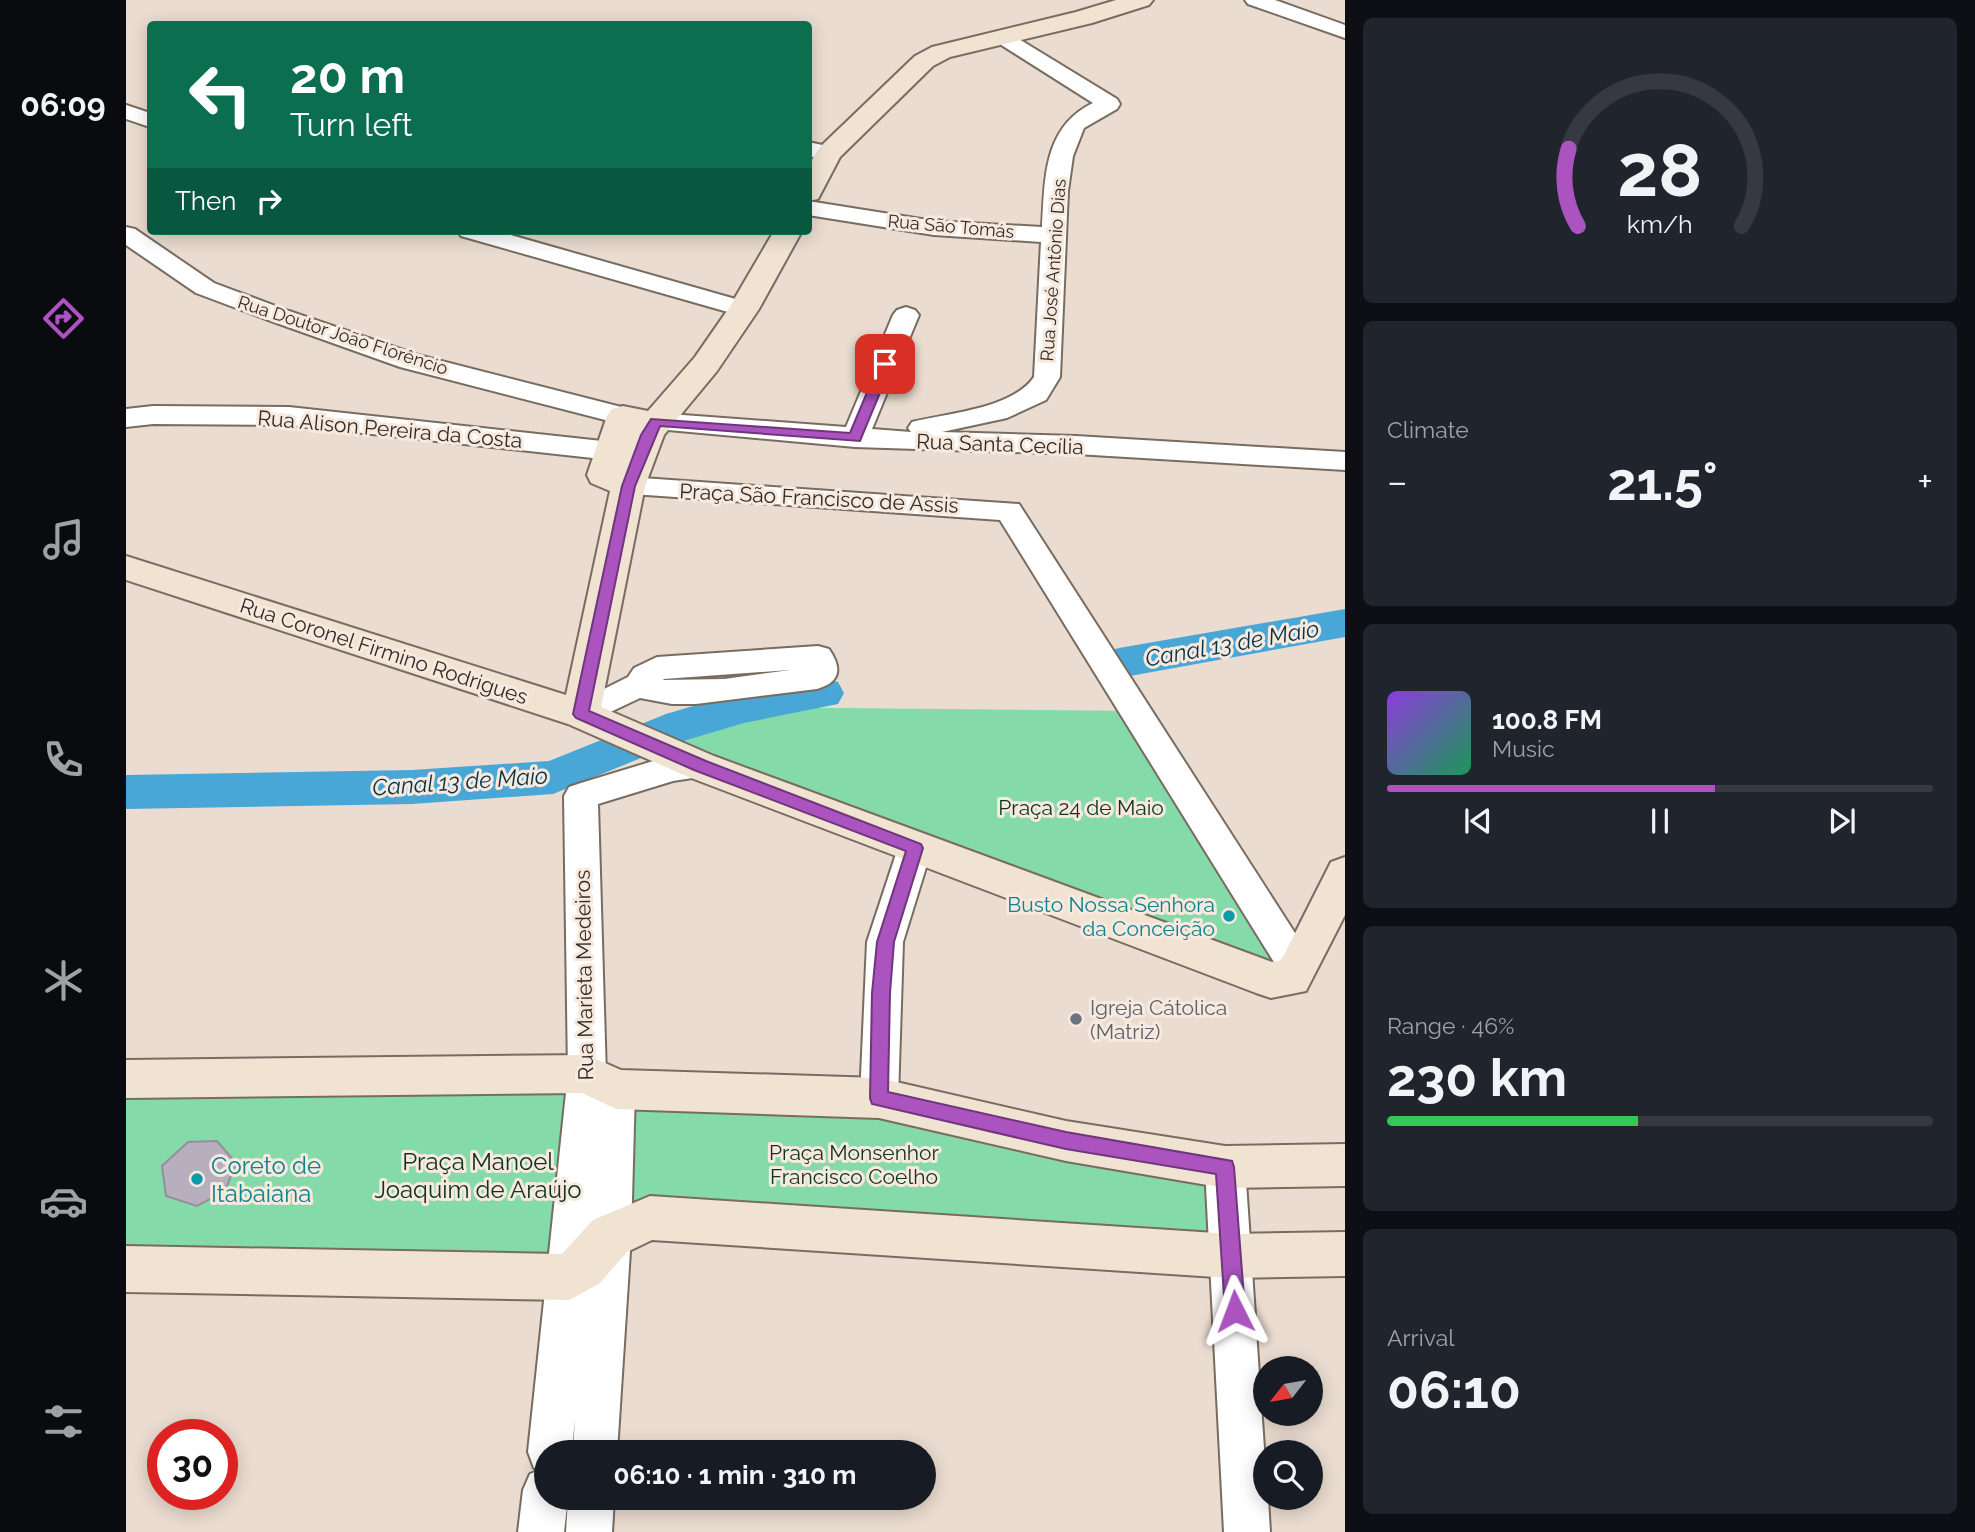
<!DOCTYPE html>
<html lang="en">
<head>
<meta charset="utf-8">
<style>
	body { margin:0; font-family:Raleway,sans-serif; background:#20242c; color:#f1f3f6; height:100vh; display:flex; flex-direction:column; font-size:26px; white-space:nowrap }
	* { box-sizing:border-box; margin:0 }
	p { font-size:23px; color:#9ea1a6 }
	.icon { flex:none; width:38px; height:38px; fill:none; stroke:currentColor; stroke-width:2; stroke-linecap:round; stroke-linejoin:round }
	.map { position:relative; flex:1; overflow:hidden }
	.details { display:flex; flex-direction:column; gap:18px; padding:18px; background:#0d0f14; width:630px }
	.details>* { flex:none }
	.guide { position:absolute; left:21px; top:21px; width:665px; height:214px; border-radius:7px; box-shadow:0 4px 18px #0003; background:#0b6e4f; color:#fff; overflow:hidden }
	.needle { width:46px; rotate:239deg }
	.buttons { position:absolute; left:1127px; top:1356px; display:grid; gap:14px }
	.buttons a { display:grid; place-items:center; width:70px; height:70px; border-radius:50%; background:#171b24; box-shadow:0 4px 18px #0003; font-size:35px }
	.speed { position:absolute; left:21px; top:1419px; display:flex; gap:14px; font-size:35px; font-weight:700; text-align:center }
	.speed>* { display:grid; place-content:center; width:91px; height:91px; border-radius:50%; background:#171b24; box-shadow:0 4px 18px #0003; line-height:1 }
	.speed .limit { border:10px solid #d22; background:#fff; color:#111 }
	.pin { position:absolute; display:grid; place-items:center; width:60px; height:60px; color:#fff; margin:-30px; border-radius:14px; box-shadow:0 4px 10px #0006 }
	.me { position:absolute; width:77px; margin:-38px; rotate:357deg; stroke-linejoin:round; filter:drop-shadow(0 0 5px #0008) }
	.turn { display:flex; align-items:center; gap:24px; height:147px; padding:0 28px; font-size:32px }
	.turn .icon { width:91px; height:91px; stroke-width:2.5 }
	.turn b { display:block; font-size:49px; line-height:60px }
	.then { display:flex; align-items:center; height:66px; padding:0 28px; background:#0003; gap:14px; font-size:26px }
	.big { font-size:52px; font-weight:700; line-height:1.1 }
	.details .widget { flex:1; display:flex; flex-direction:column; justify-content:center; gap:10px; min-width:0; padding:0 24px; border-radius:10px; background:#20242c }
	.details .dial { align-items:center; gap:0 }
	.dial svg { height:182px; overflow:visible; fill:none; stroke:#363941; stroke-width:7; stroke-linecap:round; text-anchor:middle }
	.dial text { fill:#f1f3f6; stroke:none }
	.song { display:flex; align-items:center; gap:21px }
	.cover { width:84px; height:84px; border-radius:10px; background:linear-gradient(135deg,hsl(270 70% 55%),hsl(150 70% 35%)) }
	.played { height:7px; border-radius:4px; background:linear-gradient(90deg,#ab53bf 60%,#363941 60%) }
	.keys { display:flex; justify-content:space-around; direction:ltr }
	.heat { display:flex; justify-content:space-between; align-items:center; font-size:38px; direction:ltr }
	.charge { height:10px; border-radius:5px; background:linear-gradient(90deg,#34c759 46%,#363941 0) }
	.trip { position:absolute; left:408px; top:1440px; width:402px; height:70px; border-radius:35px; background:#171b24; box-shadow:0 4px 18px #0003; font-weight:700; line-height:70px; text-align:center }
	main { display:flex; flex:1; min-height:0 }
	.tab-bar { display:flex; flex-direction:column; width:126px; justify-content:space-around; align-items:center; background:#090b0e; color:#9ea1a6 }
	.tab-bar .icon { width:49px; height:49px }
	.tab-bar .selected { color:#ab53bf }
	.tab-bar b { font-size:32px; color:#f1f3f6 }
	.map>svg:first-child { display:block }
	.green { fill:#84daa9 }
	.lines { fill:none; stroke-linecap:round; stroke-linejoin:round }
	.canal { fill:#48a7d6; fill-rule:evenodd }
	.building { fill:#b7afbd; stroke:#968e9c; stroke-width:2 }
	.street-casing { stroke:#786c61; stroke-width:4 }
	.secondary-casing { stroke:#786c61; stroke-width:4 }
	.street { fill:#fff; fill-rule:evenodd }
	.secondary { fill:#f0e3d2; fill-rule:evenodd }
	.route { fill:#ab53bf; stroke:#6f367c; stroke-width:2 }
	.culture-dot { fill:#0f9aa8; stroke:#f7e9dd; stroke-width:2.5 }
	.worship-dot { fill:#6b7280; stroke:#f7e9dd; stroke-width:2.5 }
	.labels { text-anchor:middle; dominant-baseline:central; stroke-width:6; stroke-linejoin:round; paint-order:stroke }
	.far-street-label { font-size:18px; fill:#322c28; stroke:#f7e9dd }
	.street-label { font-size:21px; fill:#322c28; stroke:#f7e9dd }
	.park-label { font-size:21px; fill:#0d3420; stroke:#f7e9dd }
	.culture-label { font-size:21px; fill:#0d838f; stroke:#f7e9dd; text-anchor:end }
	.worship-label { font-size:21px; fill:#5b616d; stroke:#f7e9dd; text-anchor:start }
	.water-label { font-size:23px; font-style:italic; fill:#083347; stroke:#f7e9dd }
	.near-park-label { font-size:24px; fill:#0d3420; stroke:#f7e9dd }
	.near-culture-label { font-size:24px; fill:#0d838f; stroke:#f7e9dd; text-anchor:start }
</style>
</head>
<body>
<main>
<nav class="tab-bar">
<b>06:09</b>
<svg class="icon selected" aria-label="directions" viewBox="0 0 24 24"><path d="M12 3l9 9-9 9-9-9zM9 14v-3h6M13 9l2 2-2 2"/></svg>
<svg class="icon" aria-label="music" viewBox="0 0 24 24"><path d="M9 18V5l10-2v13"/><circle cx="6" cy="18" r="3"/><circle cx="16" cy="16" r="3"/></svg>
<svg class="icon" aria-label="phone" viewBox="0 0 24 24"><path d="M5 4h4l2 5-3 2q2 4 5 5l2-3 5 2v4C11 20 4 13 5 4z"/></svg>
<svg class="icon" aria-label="climate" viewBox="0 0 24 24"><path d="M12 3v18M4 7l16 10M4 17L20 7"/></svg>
<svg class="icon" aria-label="car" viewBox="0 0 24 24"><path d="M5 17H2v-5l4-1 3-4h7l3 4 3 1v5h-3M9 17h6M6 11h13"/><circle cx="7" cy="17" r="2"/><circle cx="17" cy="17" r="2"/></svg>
<svg class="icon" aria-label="filters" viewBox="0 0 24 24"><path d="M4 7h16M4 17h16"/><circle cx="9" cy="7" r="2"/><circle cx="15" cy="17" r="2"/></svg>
</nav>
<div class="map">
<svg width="1219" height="1532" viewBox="0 0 1219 1532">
	<rect width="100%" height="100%" fill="#eadcd0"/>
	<path class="green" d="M 618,707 L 1010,711 L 1165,978 L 515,739 Z
		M 461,1074 L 443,1277 L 0,1269 L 0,1079 Z
		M 490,1089 L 753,1098 L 1099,1167 L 1105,1256 L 484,1236 Z"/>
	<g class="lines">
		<path class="canal" d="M 1219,609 L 1219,637 L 993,678 L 978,674 L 972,663 L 978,652 L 993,648 Z
			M 697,678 L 712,682 L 718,693 L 712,704 L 618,723 L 554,742 L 427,794 L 286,804 L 0,809 L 0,775 L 286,770 L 423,761 L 540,714 L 618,691 Z"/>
	</g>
	<path class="building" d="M 91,1141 L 110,1163 L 99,1191 L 71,1206 L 40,1196 L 36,1166 L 62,1142 Z"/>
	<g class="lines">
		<g class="street-casing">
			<path id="street" d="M 1119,0 L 1149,0 L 1219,25 L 1219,38 L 1122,4 Z
				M 876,31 L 883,33 L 991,99 L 994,104 L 991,109 L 958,128 L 947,156 L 942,191 L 934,377 L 920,400 L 881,418 L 816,432 L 950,436 L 1219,452 L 1219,470 L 950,454 L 729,447 L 520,428 L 516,422 L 520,416 L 530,413 L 720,427 L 767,315 L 771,310 L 780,307 L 789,310 L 793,315 L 746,429 L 785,432 L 782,428 L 786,422 C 822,413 886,409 908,377 L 915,242 L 808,235 L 682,215 L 682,201 L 808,221 L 916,227 C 919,179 917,127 967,103 L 869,41 L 865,37 L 869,33 Z
				M 0,105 L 24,113 L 24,127 L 0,119 Z
				M 682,142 L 711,148 L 715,153 L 711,158 L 703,160 L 682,156 Z
				M 0,227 L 9,229 L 88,283 L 163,311 L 292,355 L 507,410 L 511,416 L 507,422 L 497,425 L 487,422 L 274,367 L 145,321 L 70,293 L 0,245 Z
				M 332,231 L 371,231 L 627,304 L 631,309 L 627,314 L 618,317 L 609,314 L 335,236 Z
				M 27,406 L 163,407 L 485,442 L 495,445 L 499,451 L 495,457 L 485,460 L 163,425 L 27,424 L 0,427 L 0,409 Z
				M 502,477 L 893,504 L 1185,958 L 1190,969 L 1185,980 L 1172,984 L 1159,980 L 874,520 L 492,493 L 488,486 L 492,479 Z
				M 692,646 L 703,649 C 716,668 715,682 691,689 L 570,704 L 546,704 L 514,698 L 455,726 L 444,722 L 439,714 L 444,706 L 502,677 L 508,668 L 531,657 ZM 664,670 L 598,679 L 537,680 L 538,679 Z
				M 574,753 L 586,757 L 591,766 L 586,775 L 547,781 L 472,804 L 480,1076 L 490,1072 L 504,1077 L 509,1089 L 505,1236 L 491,1452 L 447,1452 L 449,1418 L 446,1452 L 420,1452 L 420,1498 L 442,1498 L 438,1532 L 392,1532 L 397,1490 L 404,1474 L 414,1470 L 408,1468 L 402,1452 L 442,1074 L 438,796 L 443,787 L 455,783 L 547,755 Z
				M 789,834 L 801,838 L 806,848 L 777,942 L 772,1098 L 767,1110 L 753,1115 L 739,1110 L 734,1098 L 741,942 L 772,848 L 777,838 Z
				M 1099,1149 L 1113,1154 L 1119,1167 L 1139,1463 L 1139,1498 L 1142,1498 L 1144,1532 L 1098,1532 L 1079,1167 L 1085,1154 Z
				M 442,1498 L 488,1498 L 486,1532 L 440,1532 Z"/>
		</g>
		<g class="secondary-casing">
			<path id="secondary" d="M 990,0 L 1027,0 L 1023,5 L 966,23 L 824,57 L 807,66 L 714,157 L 692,199 L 682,201 L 682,166 L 694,147 L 789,56 L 806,47 L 950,12 Z
				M 648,231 L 676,231 L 633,309 L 591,371 L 538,435 L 519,486 L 475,707 L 588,756 L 1146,962 L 1153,961 L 1157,957 L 1205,862 L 1219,857 L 1219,915 L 1180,991 L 1145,998 L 1130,993 L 560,776 L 442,724 L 0,580 L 0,556 L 440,695 L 484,491 L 465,483 L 461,475 L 481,416 L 486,409 L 497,406 L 522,411 L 569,357 L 603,308 Z
				M 461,1055 L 495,1070 L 753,1078 L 940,1121 L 1099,1146 L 1219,1144 L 1219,1186 L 1099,1188 L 940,1161 L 753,1118 L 490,1109 L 456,1093 L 0,1098 L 0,1060 Z
				M 524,1196 L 1105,1234 L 1219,1232 L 1219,1276 L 1105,1278 L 526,1240 L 501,1252 L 473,1284 L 443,1300 L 0,1292 L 0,1246 L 436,1254 L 467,1220 Z"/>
		</g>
		<use href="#street" class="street"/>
		<use href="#secondary" class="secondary"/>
	</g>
	<path class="route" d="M 759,360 L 766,364 L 734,441 L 534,426 L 509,486 L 463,711 L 580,761 L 795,844 L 797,848 L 768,942 L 764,993 L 762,1092 L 940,1132 L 1106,1161 L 1108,1167 L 1119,1311 L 1116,1318 L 1109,1321 L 1101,1318 L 1099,1311 L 1090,1174 L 940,1149 L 746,1104 L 744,1098 L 746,993 L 751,942 L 780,851 L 568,770 L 450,718 L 447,714 L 496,486 L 515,435 L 525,419 L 724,433 L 753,364 Z"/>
	<g class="culture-dot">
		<circle cx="1103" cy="916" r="7"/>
		<circle cx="71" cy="1179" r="7"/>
	</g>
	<circle class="worship-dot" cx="950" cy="1019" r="7"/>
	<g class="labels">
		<g class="far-street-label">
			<text transform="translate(825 226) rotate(5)">Rua São Tomás</text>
			<text transform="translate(927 270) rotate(-86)">Rua José Antônio Dias</text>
			<text transform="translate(217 335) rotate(18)">Rua Doutor João Florêncio</text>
		</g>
		<g class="street-label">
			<text transform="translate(264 429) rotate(5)">Rua Alison Pereira da Costa</text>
			<text transform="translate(874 444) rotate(2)">Rua Santa Cecília</text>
			<text transform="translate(693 498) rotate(3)">Praça São Francisco de Assis</text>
			<text transform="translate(258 651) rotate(18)">Rua Coronel Firmino Rodrigues</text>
			<text transform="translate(458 975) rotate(-91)">Rua Marieta Medeiros</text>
		</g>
		<g class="park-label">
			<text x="955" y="807">Praça 24 de Maio</text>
			<text x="728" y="1152">Praça Monsenhor<tspan x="728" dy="24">Francisco Coelho</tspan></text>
		</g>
		<g class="culture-label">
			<text x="1089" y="904">Busto Nossa Senhora<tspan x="1089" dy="24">da Conceição</tspan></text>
		</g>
		<g class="worship-label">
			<text x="964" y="1007">Igreja Cátolica<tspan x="964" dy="24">(Matriz)</tspan></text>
		</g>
		<g class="water-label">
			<text transform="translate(1106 643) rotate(-10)">Canal 13 de Maio</text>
			<text transform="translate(334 781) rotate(-4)">Canal 13 de Maio</text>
		</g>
		<g class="near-park-label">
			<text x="352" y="1161">Praça Manoel<tspan x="352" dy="28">Joaquim de Araújo</tspan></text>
		</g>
		<g class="near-culture-label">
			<text x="85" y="1165">Coreto de<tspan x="85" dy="28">Itabaiana</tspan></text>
		</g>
	</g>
</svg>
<div class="buttons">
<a><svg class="needle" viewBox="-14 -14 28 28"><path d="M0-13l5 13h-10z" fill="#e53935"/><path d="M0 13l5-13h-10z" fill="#9ea1a6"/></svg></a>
<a><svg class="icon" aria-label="search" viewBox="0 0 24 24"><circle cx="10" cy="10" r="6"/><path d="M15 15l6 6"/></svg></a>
</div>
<div class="speed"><div class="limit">30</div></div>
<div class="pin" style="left:759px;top:364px;background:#d93025"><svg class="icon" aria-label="arrive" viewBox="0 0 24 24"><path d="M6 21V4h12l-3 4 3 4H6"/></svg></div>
<svg class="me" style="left:1109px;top:1311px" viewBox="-20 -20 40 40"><path d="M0-17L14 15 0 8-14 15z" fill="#ab53bf" stroke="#fff" stroke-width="4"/></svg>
<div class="trip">06:10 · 1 min · 310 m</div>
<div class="guide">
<div class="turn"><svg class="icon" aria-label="left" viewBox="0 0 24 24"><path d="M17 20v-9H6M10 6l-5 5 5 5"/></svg><div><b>20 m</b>Turn left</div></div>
<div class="then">Then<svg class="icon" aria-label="right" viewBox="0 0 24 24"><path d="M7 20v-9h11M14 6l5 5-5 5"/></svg></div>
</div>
</div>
<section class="details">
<div class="widget dial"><svg viewBox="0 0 100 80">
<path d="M14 69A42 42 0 1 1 86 69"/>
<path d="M14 69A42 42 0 0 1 10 35" stroke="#ab53bf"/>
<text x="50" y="56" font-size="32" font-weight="700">28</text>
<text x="50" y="72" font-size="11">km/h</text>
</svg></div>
<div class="widget"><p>Climate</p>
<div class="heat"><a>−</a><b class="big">21.5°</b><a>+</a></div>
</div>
<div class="widget">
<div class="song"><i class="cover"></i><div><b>100.8 FM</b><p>Music</p></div></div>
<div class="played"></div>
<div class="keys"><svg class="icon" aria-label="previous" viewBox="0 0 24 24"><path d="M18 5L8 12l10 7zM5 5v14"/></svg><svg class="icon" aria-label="pause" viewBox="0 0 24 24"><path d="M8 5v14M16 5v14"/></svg><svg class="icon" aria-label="next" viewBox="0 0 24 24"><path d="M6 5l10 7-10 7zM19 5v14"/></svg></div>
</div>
<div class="widget"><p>Range · 46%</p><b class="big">230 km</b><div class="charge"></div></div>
<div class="widget"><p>Arrival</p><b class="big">06:10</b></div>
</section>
</main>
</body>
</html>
